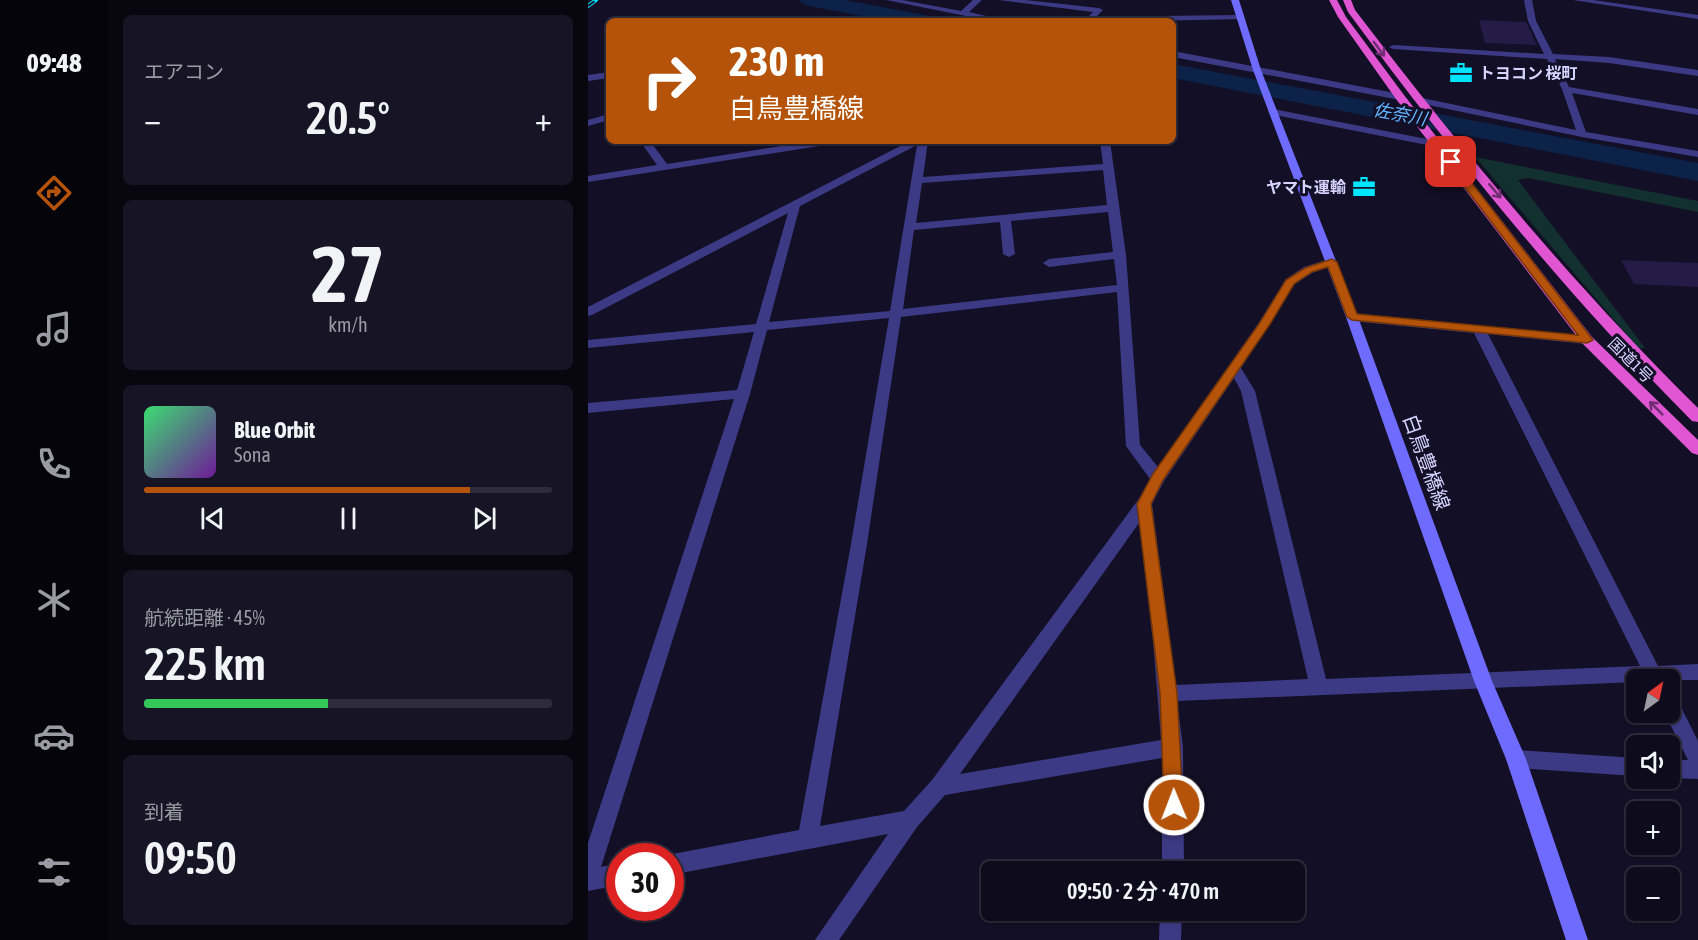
<!DOCTYPE html>
<html lang="ja">
<head>
<meta charset="utf-8">
<style>
	body { margin:0; font-family:"Asap Condensed","Noto Sans JP",sans-serif; background:#171425; color:#f1f3f6; height:100vh; display:flex; flex-direction:column; font-size:22px; white-space:nowrap }
	* { box-sizing:border-box; margin:0 }
	p { font-size:20px; color:#9b9ba3 }
	.icon { flex:none; width:33px; height:33px; fill:none; stroke:currentColor; stroke-width:2; stroke-linecap:round; stroke-linejoin:round }
	.map { position:relative; flex:1; overflow:hidden }
	.sheet { display:flex; flex-direction:column; gap:15px; padding:15px; background:#08060f; width:480px }
	.sheet>* { flex:none }
	.top-card { position:absolute; left:18px; top:18px; width:570px; height:126px; border-radius:9px; box-shadow:0 2px 4px #0004,0 0 0 2px #2e2b3b; background:#b45309; color:#fff; overflow:hidden }
	.needle { width:39px; rotate:33deg }
	.fabs { position:absolute; left:1038px; top:669px; display:grid; gap:12px }
	.fabs a { display:grid; place-items:center; width:54px; height:54px; border-radius:9px; background:#0e0b1c; box-shadow:0 2px 4px #0004,0 0 0 2px #2e2b3b; font-size:30px }
	.speed { position:absolute; left:18px; top:843px; display:flex; gap:12px; font-size:30px; font-weight:700; text-align:center }
	.speed>* { display:grid; place-content:center; width:78px; height:78px; border-radius:50%; background:#0e0b1c; box-shadow:0 2px 4px #0004,0 0 0 2px #2e2b3b; line-height:1 }
	.speed .limit { border:9px solid #d22; background:#fff; color:#111 }
	.pin { position:absolute; display:grid; place-items:center; width:51px; height:51px; color:#fff; margin:-26px; border-radius:12px; box-shadow:0 3px 9px #0006 }
	.me { position:absolute; width:66px; margin:-33px; rotate:359deg; stroke-linejoin:round; filter:drop-shadow(0 0 4px #0008) }
	.turn { display:flex; align-items:center; gap:21px; height:126px; padding:0 24px; font-size:27px }
	.turn .icon { width:78px; height:78px; stroke-width:2.5 }
	.turn b { display:block; font-size:42px; line-height:51px }
	.big { font-size:45px; font-weight:600; line-height:1.1 }
	.sheet .widget { flex:1; display:flex; flex-direction:column; justify-content:center; gap:9px; min-width:0; padding:0 21px; border-radius:9px; background:#171425 }
	.sheet .dial { align-items:center; gap:0 }
	.dial b { font-size:78px; line-height:1 }
	.song { display:flex; align-items:center; gap:18px }
	.cover { width:72px; height:72px; border-radius:9px; background:linear-gradient(135deg,hsl(140 70% 55%),hsl(280 70% 35%)) }
	.played { height:6px; border-radius:3px; background:linear-gradient(90deg,#b45309 80%,#2e2b3b 80%) }
	.keys { display:flex; justify-content:space-around; direction:ltr }
	.heat { display:flex; justify-content:space-between; align-items:center; font-size:33px; direction:ltr }
	.charge { height:9px; border-radius:4px; background:linear-gradient(90deg,#34c759 45%,#2e2b3b 0) }
	.trip { position:absolute; left:393px; top:861px; width:324px; height:60px; border-radius:9px; background:#0e0b1c; box-shadow:0 2px 4px #0004,0 0 0 2px #2e2b3b; font-weight:600; line-height:60px; text-align:center }
	main { display:flex; flex:1; min-height:0 }
	.tabs { display:flex; flex-direction:column; width:108px; justify-content:space-around; align-items:center; background:#06040b; color:#9b9ba3 }
	.tabs .icon { width:42px; height:42px }
	.tabs .current { color:#b45309 }
	.tabs b { font-size:27px; color:#f1f3f6 }
	.map>svg:first-child { display:block }
	.green { fill:#12302f }
	.lines { fill:none; stroke-linecap:round; stroke-linejoin:round }
	.river { fill:#0c2248; fill-rule:evenodd }
	.building { fill:#241b47 }
	.minor { fill:#3d3a85; fill-rule:evenodd }
	.secondary { fill:#6f6bff; fill-rule:evenodd }
	.trunk { fill:#e055d1; fill-rule:evenodd }
	.rail-casing { stroke:#00e5ff; stroke-width:4 }
	.rail { stroke:#130f26; stroke-width:2; stroke-dasharray:8; stroke-linecap:butt }
	.oneway { stroke:#6f2e73 }
	.route { fill:#b45309; stroke:#753606; stroke-width:1.5 }
	.labels { text-anchor:middle; dominant-baseline:central; stroke-width:6; stroke-linejoin:round; paint-order:stroke }
	.far-poi-label { font-size:16px; font-weight:bold; fill:#d9d4ff; stroke:#130f26; text-anchor:start }
	.far-street-label { font-size:16px; fill:#d9d4ff; stroke:#130f26 }
	.far-water-label { font-size:18px; font-style:italic; fill:#62b6ff; stroke:#130f26 }
	.street-label { font-size:20px; fill:#d9d4ff; stroke:#130f26 }
</style>
</head>
<body>
<main>
<nav class="tabs">
<b>09:48</b>
<svg class="icon current" aria-label="directions" viewBox="0 0 24 24"><path d="M12 3l9 9-9 9-9-9zM9 14v-3h6M13 9l2 2-2 2"/></svg>
<svg class="icon" aria-label="music" viewBox="0 0 24 24"><path d="M9 18V5l10-2v13"/><circle cx="6" cy="18" r="3"/><circle cx="16" cy="16" r="3"/></svg>
<svg class="icon" aria-label="phone" viewBox="0 0 24 24"><path d="M5 4h4l2 5-3 2q2 4 5 5l2-3 5 2v4C11 20 4 13 5 4z"/></svg>
<svg class="icon" aria-label="climate" viewBox="0 0 24 24"><path d="M12 3v18M4 7l16 10M4 17L20 7"/></svg>
<svg class="icon" aria-label="car" viewBox="0 0 24 24"><path d="M5 17H2v-5l4-1 3-4h7l3 4 3 1v5h-3M9 17h6M6 11h13"/><circle cx="7" cy="17" r="2"/><circle cx="17" cy="17" r="2"/></svg>
<svg class="icon" aria-label="filters" viewBox="0 0 24 24"><path d="M4 7h16M4 17h16"/><circle cx="9" cy="7" r="2"/><circle cx="15" cy="17" r="2"/></svg>
</nav>
<section class="sheet">
<div class="widget"><p>エアコン</p>
<div class="heat"><a>−</a><b class="big">20.5°</b><a>+</a></div>
</div>
<div class="widget dial"><b>27</b><p>km/h</p></div>
<div class="widget">
<div class="song"><i class="cover"></i><div><b>Blue Orbit</b><p>Sona</p></div></div>
<div class="played"></div>
<div class="keys"><svg class="icon" aria-label="previous" viewBox="0 0 24 24"><path d="M18 5L8 12l10 7zM5 5v14"/></svg><svg class="icon" aria-label="pause" viewBox="0 0 24 24"><path d="M8 5v14M16 5v14"/></svg><svg class="icon" aria-label="next" viewBox="0 0 24 24"><path d="M6 5l10 7-10 7zM19 5v14"/></svg></div>
</div>
<div class="widget"><p>航続距離 · 45%</p><b class="big">225 km</b><div class="charge"></div></div>
<div class="widget"><p>到着</p><b class="big">09:50</b></div>
</section>
<div class="map">
<svg width="1110" height="940" viewBox="0 0 1110 940">
	<rect width="100%" height="100%" fill="#130f26"/>
	<path class="green" d="M 887,157 L 1110,201 L 1110,212 L 940,178 L 930,180 L 1057,348 L 1050,348 Z"/>
	<g class="lines">
		<path class="river" d="M 211,0 L 256,0 L 332,14 L 340,16 L 343,21 L 298,21 L 222,6 L 215,4 Z
			M 585,64 L 1110,163 L 1110,181 L 585,78 Z"/>
	</g>
	<path class="building" d="M 891,20 L 938,22 L 949,45 L 897,43 Z
		M 1033,260 L 1110,263 L 1110,287 L 1046,284 Z"/>
	<g class="lines">
		<path class="minor" d="M 298,0 L 314,0 L 373,11 L 385,0 L 394,0 L 381,12 L 420,21 L 403,21 Z
			M 411,0 L 437,0 L 511,8 L 515,10 L 504,21 L 496,21 L 505,12 Z
			M 936,0 L 944,0 L 948,21 L 965,54 L 1021,57 L 1110,70 L 1110,76 L 1021,63 L 967,59 L 981,87 L 1110,109 L 1110,115 L 984,93 L 998,132 L 1110,151 L 1110,157 L 994,137 L 831,103 L 829,101 L 834,98 L 988,130 L 974,89 L 959,59 L 805,49 L 801,47 L 805,45 L 956,54 L 940,21 Z
			M 985,0 L 1005,0 L 1110,15 L 1110,19 Z
			M 652,15 L 655,15 L 655,19 L 559,21 L 569,16 Z
			M 585,51 L 812,94 L 817,97 L 812,100 L 585,57 Z
			M 21,72 L 21,78 L 0,81 L 0,75 Z
			M 685,109 L 849,141 L 854,144 L 849,147 L 682,114 L 680,112 Z
			M 21,114 L 21,120 L 0,126 L 0,120 Z
			M 52,141 L 62,141 L 79,164 L 225,141 L 249,141 L 244,144 L 0,182 L 0,176 L 69,165 Z
			M 322,141 L 340,141 L 335,177 L 515,164 L 512,141 L 522,141 L 538,255 L 552,445 L 570,467 L 670,324 L 698,279 L 716,267 L 744,258 L 748,260 L 748,264 L 724,273 L 707,284 L 653,368 L 667,391 L 738,679 L 1052,666 L 886,333 L 764,321 L 758,317 L 764,313 L 1004,337 L 1005,340 L 1004,343 L 999,344 L 900,334 L 1070,666 L 1110,664 L 1110,680 L 1048,680 L 1048,682 L 589,701 L 595,747 L 596,872 L 574,872 L 574,758 L 357,795 L 329,827 L 251,940 L 227,940 L 300,834 L 82,875 L 82,856 L 74,856 L 211,830 L 263,544 L 301,318 L 179,330 L 162,394 L 13,867 L 32,863 L 32,885 L 0,891 L 0,843 L 146,399 L 0,413 L 0,403 L 149,390 L 166,332 L 0,348 L 0,340 L 168,324 L 200,213 L 4,315 L 0,316 L 0,307 ZM 329,145 L 302,311 L 181,322 L 212,206 ZM 515,170 L 519,205 L 328,223 L 334,183 ZM 520,212 L 525,252 L 461,259 L 455,263 L 461,267 L 526,259 L 529,285 L 315,309 L 326,230 L 412,222 L 415,254 L 421,257 L 427,254 L 423,221 ZM 529,292 L 538,446 L 562,479 L 550,500 L 344,780 L 316,811 L 232,826 L 279,544 L 313,317 ZM 646,378 L 653,391 L 720,679 L 588,685 L 564,504 L 576,481 ZM 551,523 L 565,641 L 573,740 L 372,774 Z
			M 1082,697 L 1089,699 L 1110,741 L 1110,779 L 1082,778 L 1082,760 L 1100,760 L 1076,712 L 1082,712 Z
			M 928,750 L 1048,758 L 1048,776 L 928,768 L 921,765 L 918,759 L 921,753 Z
			M 572,910 L 594,910 L 593,940 L 571,940 Z"/>
		<path class="secondary" d="M 643,0 L 651,0 L 673,70 L 770,317 L 904,681 L 938,759 L 1000,940 L 978,940 L 918,759 L 886,681 L 758,317 L 665,70 Z"/>
		<path class="trunk" d="M 741,0 L 749,0 L 758,17 L 816,95 L 1004,337 L 1110,440 L 1110,455 L 1104,453 L 994,343 L 808,99 L 750,17 Z
			M 755,0 L 763,0 L 767,10 C 872,148 986,286 1110,408 L 1110,422 L 1104,421 C 979,295 865,155 760,12 Z"/>
		<g class="rail-casing">
			<path id="rail" d="M 0,6 L 8,0"/>
		</g>
		<use href="#rail" class="rail"/>
	</g>
	<defs><path id="oneway-shaft" d="M-6 0H5M1.5-3L5.5 0L1.5 3" fill="none" stroke-width="1.6" stroke-linecap="round" stroke-linejoin="round" transform="scale(1.5)"/></defs>
	<g class="oneway">
		<use href="#oneway-shaft" transform="translate(791 49) rotate(54)"/>
		<use href="#oneway-shaft" transform="translate(907 191) rotate(50)"/>
		<use href="#oneway-shaft" transform="translate(1068 408) rotate(-135)"/>
	</g>
	<path class="route" d="M 859,160 L 866,160 L 1005,340 L 999,343 L 764,320 L 759,317 L 740,267 L 724,272 L 706,284 L 682,324 L 575,480 L 563,504 L 589,693 L 595,805 L 592,812 L 586,814 L 579,812 L 576,805 L 572,693 L 549,504 L 565,474 L 671,324 L 698,280 L 717,268 L 744,259 L 749,262 L 769,314 L 990,335 L 859,164 Z"/>
	<defs>
		<g id="office-bare" transform="scale(1.8)"><path d="M-6-3h4V-5.5h4V-3h4V5H-6ZM-1-4.5V-3h2v-1.5ZM-6 0V1H6V0Z" fill="#00e5ff" stroke="#130f26" stroke-width="2.5" paint-order="stroke"/></g>
	</defs>
	<g fill-rule="evenodd">
		<use href="#office-bare" x="873" y="73"/>
		<use href="#office-bare" x="776" y="187"/>
	</g>
	<g class="labels">
		<g class="far-poi-label">
			<text x="891" y="73">トヨコン 桜町</text>
			<text x="758" y="187" text-anchor="end">ヤマト運輸</text>
		</g>
		<g class="far-street-label">
			<text transform="translate(1043 360) rotate(45)">国道1号</text>
		</g>
		<g class="far-water-label">
			<text transform="translate(812 114) rotate(11)">佐奈川</text>
		</g>
		<g class="street-label">
			<text transform="translate(839 462) rotate(70)">白鳥豊橋線</text>
		</g>
	</g>
</svg>
<div class="fabs">
<a><svg class="needle" viewBox="-14 -14 28 28"><path d="M0-13l5 13h-10z" fill="#e53935"/><path d="M0 13l5-13h-10z" fill="#9b9ba3"/></svg></a>
<a><svg class="icon" aria-label="sound" viewBox="0 0 24 24"><path d="M4 9h4l5-4v14l-5-4H4zM17 9q2 3 0 6"/></svg></a>
<a>+</a>
<a>−</a>
</div>
<div class="speed"><div class="limit">30</div></div>
<div class="pin" style="left:863px;top:162px;background:#d93025"><svg class="icon" aria-label="arrive" viewBox="0 0 24 24"><path d="M6 21V4h12l-3 4 3 4H6"/></svg></div>
<svg class="me" style="left:586px;top:805px" viewBox="-20 -20 40 40"><circle r="17" fill="#b45309" stroke="#fff" stroke-width="3"/><path d="M0-11L8 9 0 5-8 9z" fill="#fff"/></svg>
<div class="trip">09:50 · 2 分 · 470 m</div>
<div class="top-card">
<div class="turn"><svg class="icon" aria-label="right" viewBox="0 0 24 24"><path d="M7 20v-9h11M14 6l5 5-5 5"/></svg><div><b>230 m</b>白鳥豊橋線</div></div>
</div>
</div>
</main>
</body>
</html>
